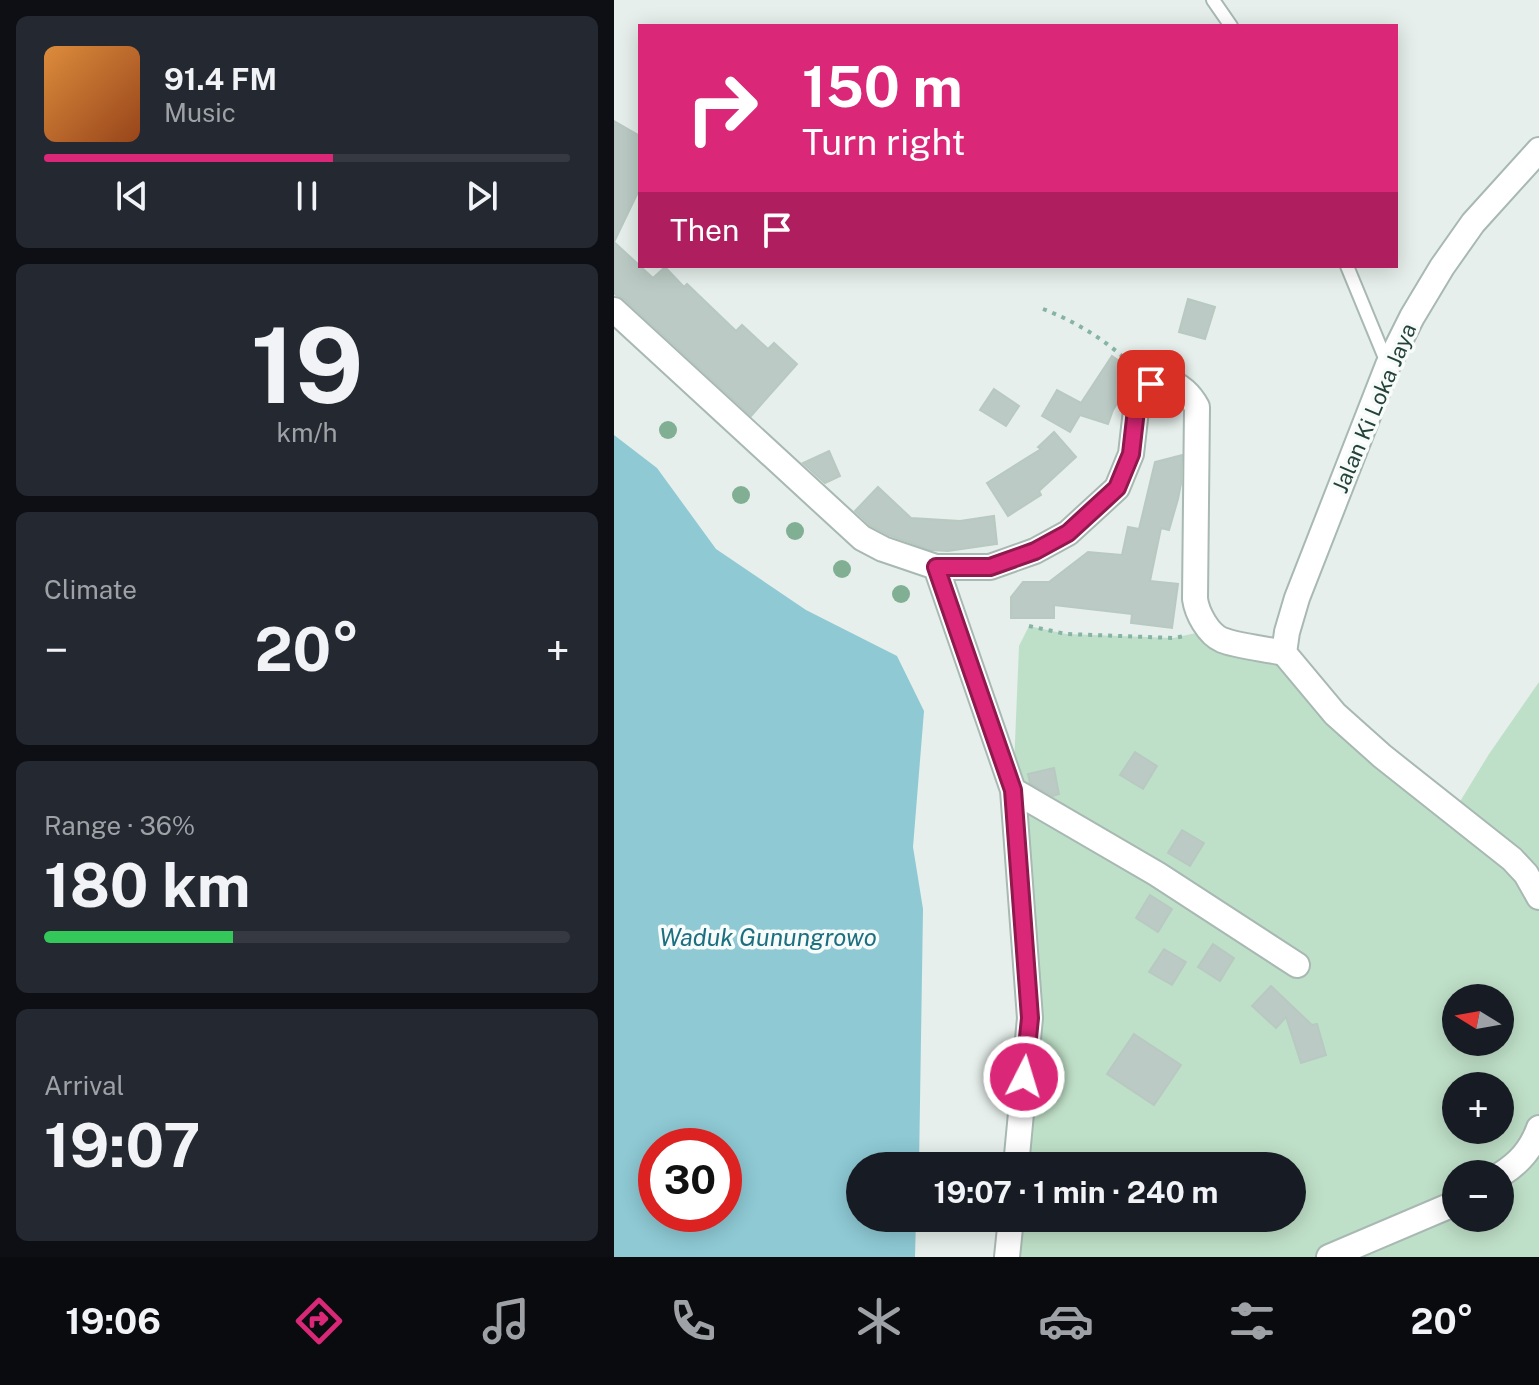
<!DOCTYPE html>
<html lang="en">
<head>
<meta charset="utf-8">
<style>
	body { margin:0; font-family:"Public Sans",sans-serif; background:#242831; color:#f1f3f6; height:100vh; display:flex; flex-direction:column; font-size:30px; white-space:nowrap }
	* { box-sizing:border-box; margin:0 }
	p { font-size:26px; color:#9ea1a6 }
	.icon { flex:none; width:44px; height:44px; fill:none; stroke:currentColor; stroke-width:2; stroke-linecap:round; stroke-linejoin:round }
	.map { position:relative; flex:1; overflow:hidden }
	.side { display:flex; flex-direction:column; gap:16px; padding:16px; background:#0d0f14; width:614px }
	.side>* { flex:none }
	.top-card { position:absolute; left:24px; top:24px; width:760px; height:244px; border-radius:0px; box-shadow:0 4px 20px #0003; background:#db2777; color:#fff; overflow:hidden }
	.needle { width:52px; rotate:281deg }
	.controls { position:absolute; left:828px; top:984px; display:grid; gap:16px }
	.controls a { display:grid; place-items:center; width:72px; height:72px; border-radius:50%; background:#171b24; box-shadow:0 4px 20px #0003; font-size:40px }
	.speed { position:absolute; left:24px; top:1128px; display:flex; gap:16px; font-size:40px; font-weight:700; text-align:center }
	.speed>* { display:grid; place-content:center; width:104px; height:104px; border-radius:50%; background:#171b24; box-shadow:0 4px 20px #0003; line-height:1 }
	.speed .limit { border:12px solid #d22; background:#fff; color:#111 }
	.pin { position:absolute; display:grid; place-items:center; width:68px; height:68px; color:#fff; margin:-34px; border-radius:16px; box-shadow:0 4px 12px #0006 }
	.me { position:absolute; width:88px; margin:-44px; rotate:5deg; stroke-linejoin:round; filter:drop-shadow(0 0 6px #0008) }
	.turn { display:flex; align-items:center; gap:28px; height:168px; padding:0 32px; font-size:36px }
	.turn .icon { width:104px; height:104px; stroke-width:2.5 }
	.turn b { display:block; font-size:56px; line-height:68px }
	.then { display:flex; align-items:center; height:76px; padding:0 32px; background:#0003; gap:16px; font-size:30px }
	.big { font-size:60px; font-weight:700; line-height:1.1 }
	.side .tile { flex:1; display:flex; flex-direction:column; justify-content:center; gap:12px; min-width:0; padding:0 28px; border-radius:12px; background:#242831 }
	.side .dial { align-items:center; gap:0 }
	.dial b { font-size:104px; line-height:1 }
	.song { display:flex; align-items:center; gap:24px }
	.cover { width:96px; height:96px; border-radius:12px; background:linear-gradient(135deg,hsl(30 70% 55%),hsl(20 70% 35%)) }
	.played { height:8px; border-radius:4px; background:linear-gradient(90deg,#db2777 55%,#363941 55%) }
	.keys { display:flex; justify-content:space-around; direction:ltr }
	.heat { display:flex; justify-content:space-between; align-items:center; font-size:44px; direction:ltr }
	.charge { height:12px; border-radius:6px; background:linear-gradient(90deg,#34c759 36%,#363941 0) }
	.trip { position:absolute; left:232px; top:1152px; width:460px; height:80px; border-radius:40px; background:#171b24; box-shadow:0 4px 20px #0003; font-weight:700; line-height:80px; text-align:center }
	.menu { display:flex; height:128px; justify-content:space-around; align-items:center; background:#090b0e; color:#9ea1a6 }
	.menu .icon { width:56px; height:56px }
	.menu .selected { color:#db2777 }
	.menu b { font-size:36px; color:#f1f3f6 }
	main { display:flex; flex:1; min-height:0 }
	.map>svg:first-child { display:block }
	.green { fill:#bfe0c8; fill-rule:evenodd }
	.water { fill:#8ec9d4; fill-rule:evenodd }
	.building { fill:#bbcac4; stroke:#b8c9c2; stroke-width:2 }
	.lines { fill:none; stroke-linecap:round; stroke-linejoin:round }
	.service-casing { stroke:#a8b8b2; stroke-width:16 }
	.minor-casing { stroke:#a8b8b2; stroke-width:28 }
	.tertiary-casing { stroke:#a8b8b2; stroke-width:28 }
	.path { stroke:#86b3a5; stroke-width:4; stroke-dasharray:4 6; stroke-linecap:butt }
	.service { stroke:#fff; stroke-width:12 }
	.minor { stroke:#fff; stroke-width:24 }
	.tertiary { stroke:#fff; stroke-width:24 }
	.tree { fill:#80af93 }
	.route-casing { stroke:#8e194d; stroke-width:20 }
	.route { stroke:#db2777; stroke-width:14 }
	.labels { text-anchor:middle; dominant-baseline:central; stroke-width:7; stroke-linejoin:round; paint-order:stroke }
	.street-label { font-size:22px; fill:#24423a; stroke:#f7fbf9 }
	.water-label { font-size:24px; font-style:italic; fill:#1c6f80; stroke:#f7fbf9 }
</style>
</head>
<body>
<main>
<section class="side">
<div class="tile">
<div class="song"><i class="cover"></i><div><b>91.4 FM</b><p>Music</p></div></div>
<div class="played"></div>
<div class="keys"><svg class="icon" aria-label="previous" viewBox="0 0 24 24"><path d="M18 5L8 12l10 7zM5 5v14"/></svg><svg class="icon" aria-label="pause" viewBox="0 0 24 24"><path d="M8 5v14M16 5v14"/></svg><svg class="icon" aria-label="next" viewBox="0 0 24 24"><path d="M6 5l10 7-10 7zM19 5v14"/></svg></div>
</div>
<div class="tile dial"><b>19</b><p>km/h</p></div>
<div class="tile"><p>Climate</p>
<div class="heat"><a>−</a><b class="big">20°</b><a>+</a></div>
</div>
<div class="tile"><p>Range · 36%</p><b class="big">180 km</b><div class="charge"></div></div>
<div class="tile"><p>Arrival</p><b class="big">19:07</b></div>
</section>
<div class="map">
<svg width="925" height="1257" viewBox="0 0 925 1257">
	<rect width="100%" height="100%" fill="#e6efeb"/>
	<path class="green" d="M 415,626 L 452,634 L 559,638 L 596,630 L 670,653 L 839,813 L 875,754 L 925,682 L 925,1257 L 393,1257 L 397,1218 L 678,1218 L 678,1166 L 402,1166 L 416,1018 L 399,790 L 405,646 ZM 842,998 L 886,998 L 886,1042 L 842,1042 ZM 842,1086 L 886,1086 L 886,1130 L 842,1130 ZM 842,1174 L 886,1174 L 886,1218 L 842,1218 Z"/>
	<path class="water" d="M 0,435 L 43,468 L 102,549 L 192,610 L 283,656 L 310,711 L 299,847 L 309,909 L 305,1166 L 246,1166 L 246,1218 L 302,1218 L 301,1257 L 0,1257 ZM 42,1146 L 110,1146 L 110,1214 L 42,1214 Z"/>
	<path class="building" d="M 0,121 L 26,136 L 26,188 L 0,242 Z
		M 0,242 L 39,278 L 51,267 L 70,287 L 73,284 L 122,331 L 128,325 L 154,349 L 160,343 L 183,364 L 137,416 L 10,299 L 0,294 Z
		M 574,299 L 601,307 L 591,339 L 565,332 Z
		M 498,356 L 523,373 L 499,410 L 494,424 L 466,415 L 456,432 L 428,416 L 443,390 L 467,403 Z
		M 380,389 L 405,406 L 392,426 L 366,410 Z
		M 440,432 L 462,457 L 425,491 L 427,495 L 394,516 L 373,483 L 427,449 L 424,447 Z
		M 215,451 L 226,476 L 211,483 L 189,463 Z
		M 568,455 L 567,484 L 564,499 L 555,530 L 547,528 L 536,581 L 564,584 L 558,628 L 517,623 L 518,614 L 440,605 L 440,618 L 397,618 L 397,597 L 409,582 L 435,582 L 474,552 L 508,555 L 514,527 L 525,529 L 541,462 Z
		M 264,487 L 297,518 L 346,521 L 380,516 L 383,544 L 334,551 L 317,550 L 275,535 L 257,526 L 241,511 Z
		M 521,752 L 543,766 L 529,789 L 506,775 Z
		M 440,768 L 445,794 L 439,796 L 416,783 L 414,774 Z
		M 568,830 L 590,843 L 576,866 L 554,853 Z
		M 536,895 L 558,909 L 544,932 L 522,918 Z
		M 599,944 L 620,958 L 606,981 L 584,967 Z
		M 550,949 L 572,962 L 558,985 L 535,972 Z
		M 657,986 L 698,1025 L 703,1024 L 712,1055 L 687,1063 L 672,1017 L 662,1028 L 638,1006 Z
		M 520,1034 L 567,1065 L 540,1105 L 493,1074 Z"/>
	<g class="lines">
		<g class="service-casing">
			<path id="service" d="M 599,0 L 617,26
				M 733,266 L 773,363"/>
		</g>
		<g class="minor-casing">
			<path id="minor" d="M 0,310 L 248,538 L 269,549 L 322,567 L 376,567 L 421,551 L 454,533 L 503,488 L 517,454 L 522,410 L 537,384 C 542,383 547,381 551,382 C 566,383 577,396 583,407 L 581,599 C 583,613 594,634 608,640 C 623,646 653,649 670,653
				M 322,567 L 399,790 L 416,1018 L 402,1166
				M 399,790 L 543,874 L 683,965
				M 393,1257 L 397,1218"/>
		</g>
		<g class="tertiary-casing">
			<path id="tertiary" d="M 925,150 L 859,223 L 828,267 L 798,317 L 774,365 L 683,598 L 673,632 L 670,653 L 721,714 L 768,756 L 898,859 L 912,874 L 925,897
				M 886,1175 C 905,1163 917,1150 925,1128
				M 715,1257 L 842,1203"/>
		</g>
		<path class="path" d="M 429,309 C 463,322 495,342 521,368
			M 415,626 L 452,634 L 560,638 L 571,636"/>
		<use href="#service" class="service"/>
		<use href="#minor" class="minor"/>
		<use href="#tertiary" class="tertiary"/>
	</g>
	<g class="tree">
		<circle cx="54" cy="430" r="9"/>
		<circle cx="127" cy="495" r="9"/>
		<circle cx="181" cy="531" r="9"/>
		<circle cx="228" cy="569" r="9"/>
		<circle cx="287" cy="594" r="9"/>
	</g>
	<g class="lines">
		<g class="route-casing">
			<path id="route" d="M 410,1077 L 416,1018 L 399,790 L 322,567 L 376,567 L 421,551 L 454,533 L 503,488 L 517,454 L 522,410 L 537,384"/>
		</g>
		<use href="#route" class="route"/>
	</g>
	<g class="labels">
		<g class="street-label">
			<text transform="translate(760 408) rotate(-67)">Jalan Ki Loka Jaya</text>
		</g>
		<g class="water-label">
			<text x="154" y="937">Waduk Gunungrowo</text>
		</g>
	</g>
</svg>
<div class="controls">
<a><svg class="needle" viewBox="-14 -14 28 28"><path d="M0-13l5 13h-10z" fill="#e53935"/><path d="M0 13l5-13h-10z" fill="#9ea1a6"/></svg></a>
<a>+</a>
<a>−</a>
</div>
<div class="speed"><div class="limit">30</div></div>
<div class="pin" style="left:537px;top:384px;background:#d93025"><svg class="icon" aria-label="arrive" viewBox="0 0 24 24"><path d="M6 21V4h12l-3 4 3 4H6"/></svg></div>
<svg class="me" style="left:410px;top:1077px" viewBox="-20 -20 40 40"><circle r="17" fill="#db2777" stroke="#fff" stroke-width="3"/><path d="M0-11L8 9 0 5-8 9z" fill="#fff"/></svg>
<div class="trip">19:07 · 1 min · 240 m</div>
<div class="top-card">
<div class="turn"><svg class="icon" aria-label="right" viewBox="0 0 24 24"><path d="M7 20v-9h11M14 6l5 5-5 5"/></svg><div><b>150 m</b>Turn right</div></div>
<div class="then">Then<svg class="icon" aria-label="arrive" viewBox="0 0 24 24"><path d="M6 21V4h12l-3 4 3 4H6"/></svg></div>
</div>
</div>
</main>
<nav class="menu">
<b>19:06</b>
<svg class="icon selected" aria-label="directions" viewBox="0 0 24 24"><path d="M12 3l9 9-9 9-9-9zM9 14v-3h6M13 9l2 2-2 2"/></svg>
<svg class="icon" aria-label="music" viewBox="0 0 24 24"><path d="M9 18V5l10-2v13"/><circle cx="6" cy="18" r="3"/><circle cx="16" cy="16" r="3"/></svg>
<svg class="icon" aria-label="phone" viewBox="0 0 24 24"><path d="M5 4h4l2 5-3 2q2 4 5 5l2-3 5 2v4C11 20 4 13 5 4z"/></svg>
<svg class="icon" aria-label="climate" viewBox="0 0 24 24"><path d="M12 3v18M4 7l16 10M4 17L20 7"/></svg>
<svg class="icon" aria-label="car" viewBox="0 0 24 24"><path d="M5 17H2v-5l4-1 3-4h7l3 4 3 1v5h-3M9 17h6M6 11h13"/><circle cx="7" cy="17" r="2"/><circle cx="17" cy="17" r="2"/></svg>
<svg class="icon" aria-label="filters" viewBox="0 0 24 24"><path d="M4 7h16M4 17h16"/><circle cx="9" cy="7" r="2"/><circle cx="15" cy="17" r="2"/></svg>
<b>20°</b>
</nav>
</body>
</html>
